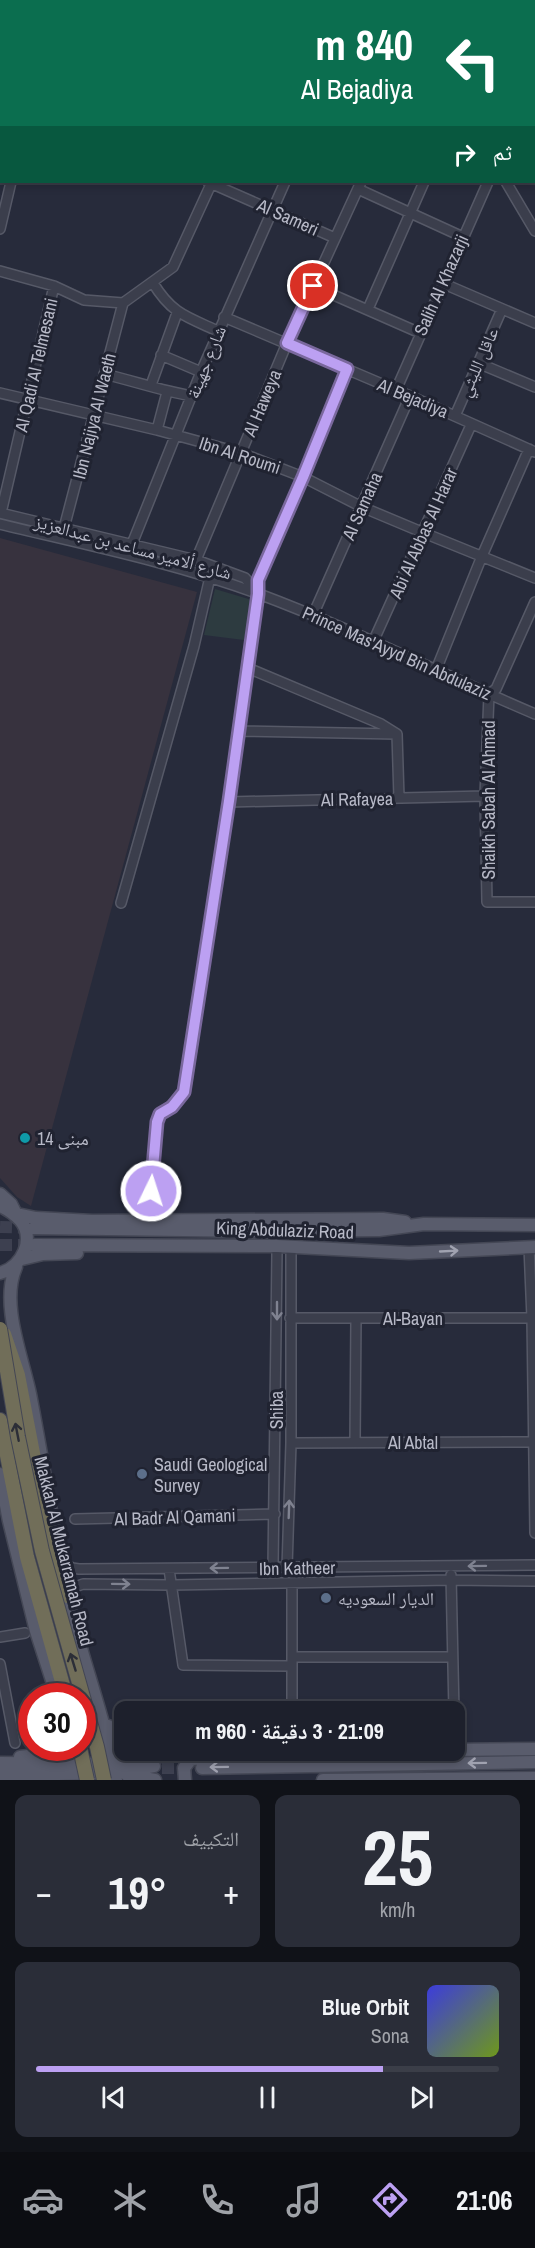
<!DOCTYPE html>
<html lang="ar">
<head>
<meta charset="utf-8">
<style>
	body { margin:0; font-family:"Archivo Narrow","Noto Naskh Arabic",sans-serif; background:#2a2d38; color:#f1f3f6; direction:rtl; height:100vh; display:flex; flex-direction:column; font-size:22px; white-space:nowrap }
	* { box-sizing:border-box; margin:0 }
	p { font-size:20px; color:#a0a3a9 }
	.icon { flex:none; width:33px; height:33px; fill:none; stroke:currentColor; stroke-width:2; stroke-linecap:round; stroke-linejoin:round }
	.map { position:relative; height:1780px; overflow:hidden; direction:ltr }
	.panel { display:flex; flex-direction:column; gap:15px; padding:15px; background:#101218; flex:1 }
	.panel>* { flex:none }
	.guide { position:absolute; left:0px; top:0px; width:536px; height:183px; box-shadow:0 3px 9px #0003,0 0 0 2px #3b3e48; direction:rtl; background:#0b6e4f; color:#fff; overflow:hidden }
	.speed { position:absolute; left:18px; top:1683px; display:flex; gap:12px; font-size:30px; font-weight:700; text-align:center }
	.speed>* { display:grid; place-content:center; width:78px; height:78px; border-radius:50%; background:#1d202c; box-shadow:0 3px 9px #0003,0 0 0 2px #3b3e48; line-height:1 }
	.speed .limit { border:9px solid #d22; background:#fff; color:#111 }
	.pin { position:absolute; display:grid; place-items:center; width:51px; height:51px; color:#fff; margin:-26px; border:3px solid #fff; border-radius:50%; box-shadow:0 2px 6px #0007 }
	.me { position:absolute; width:66px; margin:-33px; rotate:4deg; stroke-linejoin:round; filter:drop-shadow(0 0 4px #0008) }
	.turn { display:flex; align-items:center; gap:21px; height:126px; padding:0 24px; font-size:27px }
	.turn .icon { width:78px; height:78px; stroke-width:2.5 }
	.turn b { display:block; font-size:42px; line-height:51px }
	.then { display:flex; align-items:center; height:57px; padding:0 24px; background:#0003; gap:12px; font-size:22px }
	.big { font-size:45px; font-weight:800; line-height:1.1 }
	.panel .widget { flex:1; display:flex; flex-direction:column; justify-content:center; gap:9px; min-width:0; padding:0 21px; border-radius:12px; background:#2a2d38 }
	.panel .dial { align-items:center; gap:0 }
	.dial b { font-size:78px; line-height:1 }
	.song { display:flex; align-items:center; gap:18px }
	.cover { width:72px; height:72px; border-radius:9px; background:linear-gradient(135deg,hsl(240 70% 55%),hsl(80 70% 35%)) }
	.played { height:6px; border-radius:3px; background:linear-gradient(90deg,#bca0f2 75%,#3b3e48 75%) }
	.keys { display:flex; justify-content:space-around; direction:ltr }
	.heat { display:flex; justify-content:space-between; align-items:center; font-size:33px; direction:ltr }
	.panel .tiles { flex:1; display:grid; gap:15px; grid-template-columns:1fr 1fr }
	.widget:last-child { grid-column:span 2 }
	.trip { position:absolute; left:114px; top:1701px; width:351px; height:60px; border-radius:12px; background:#1d202c; box-shadow:0 3px 9px #0003,0 0 0 2px #3b3e48; font-weight:800; line-height:60px; text-align:center; direction:rtl }
	.dock { display:flex; height:96px; justify-content:space-around; align-items:center; background:#0c0d12; color:#a0a3a9 }
	.dock .icon { width:42px; height:42px }
	.dock .on { color:#bca0f2 }
	.dock b { font-size:27px; color:#f1f3f6 }
	.map>svg:first-child { display:block }
	.medical { fill:#37323e }
	.green { fill:#2d3b40 }
	.lines { fill:none; stroke-linecap:round; stroke-linejoin:round }
	.major-tunnel { stroke:#3d4050; stroke-width:12; stroke-dasharray:12 6; stroke-linecap:butt }
	.minor-casing { stroke:#565967; stroke-width:12 }
	.major-casing { stroke:#444755; stroke-width:15 }
	.highway-casing { stroke:#434654; stroke-width:16 }
	.minor { stroke:#3b3e4c; stroke-width:9 }
	.major { stroke:#595c6c; stroke-width:12 }
	.highway { stroke:#716e59; stroke-width:14 }
	.highway-bridge-casing { stroke:#434654; stroke-width:16; stroke-linecap:butt }
	.highway-bridge { stroke:#716e59; stroke-width:14 }
	.oneway { stroke:#a0a2b0 }
	.oneway2 { stroke:#7f8290 }
	.oneway3 { stroke:#2c2e37 }
	.route-casing { stroke:#7a689d; stroke-width:15 }
	.route { stroke:#bca0f2; stroke-width:10 }
	.culture-dot { fill:#0f9aa8; stroke:#202331; stroke-width:2 }
	.service-dot { fill:#5c6f8a; stroke:#202331; stroke-width:2 }
	.labels { text-anchor:middle; dominant-baseline:central; stroke-width:6; stroke-linejoin:round; paint-order:stroke }
	.street-label { font-size:18px; fill:#b7b9c7; stroke:#202331 }
	.poi-label { font-size:18px; fill:#b7b9c7; stroke:#202331; text-anchor:start }
</style>
</head>
<body>
<div class="map">
<svg width="535" height="1780" viewBox="0 0 535 1780">
	<rect width="100%" height="100%" fill="#272b3b"/>
	<path class="medical" d="M 0,538 L 197,592 L 31,1206 L 17,1197 L 0,1178 Z"/>
	<path class="green" d="M 215,589 L 252,600 L 244,640 L 204,635 Z"/>
	<g class="lines">
		<path class="major-tunnel" d="M 0,1227 L 33,1228
			M 0,1245 L 34,1245
			M 144,1768 L 202,1768"/>
		<g class="minor-casing">
			<path id="minor" d="M 78,0 L 81,2
				M 387,0 L 394,2
				M 463,0 L 464,2
				M 534,0 L 535,2
				M 147,2 L 148,0
				M 219,2 L 219,0
				M 290,2 L 290,0
				M 363,2 L 364,0
				M 515,2 L 518,0
				M 0,5 L 2,0
				M 0,94 L 2,95
				M 534,116 L 535,117
				M 208,182 L 335,238
				M 506,182 L 535,231
				M 358,189 L 463,237
				M 0,229 L 11,182
				M 0,271 L 54,286 L 84,300 L 123,303
				M 153,283 C 172,314 187,317 218,331
				M 442,283 L 535,323
				M 313,286 L 420,333
				M 123,303 L 173,267 L 212,182
				M 368,309 L 424,182
				M 224,317 L 410,396 L 535,452
				M 161,355 L 201,372
				M 478,363 L 535,387
				M 104,374 C 134,381 162,391 192,396
				M 151,385 L 177,313
				M 396,390 L 488,182
				M 0,393 L 157,430 L 241,453 L 303,477 L 362,507 L 424,533 L 535,578
				M 455,416 L 502,309
				M 157,430 L 167,392
				M 0,513 L 196,560 L 245,578 L 257,592
				M 1,513 L 54,286
				M 0,524 C 87,545 175,563 259,594 C 353,629 443,675 535,714
				M 64,528 L 123,303
				M 132,544 L 201,372 L 285,182
				M 196,560 L 287,343 L 361,182
				M 535,602 L 496,689 L 489,694 L 485,796 L 487,902 L 535,902
				M 313,615 L 410,396
				M 373,642 L 471,425
				M 248,668 L 381,724 L 397,734 L 399,798
				M 436,670 L 482,556 L 529,449
				M 239,731 L 396,734
				M 229,802 L 485,796
				M 121,903 L 194,646 L 210,577
				M 148,1221 L 157,1122 C 161,1110 176,1104 185,1092 L 229,802 L 258,594 L 258,580 L 303,477 L 347,369
				M 529,1247 L 532,1318 L 535,1533
				M 290,1318 L 535,1318
				M 355,1441 L 356,1318
				M 291,1443 L 535,1442
				M 75,1519 L 275,1514
				M 61,1560 L 72,1568 L 79,1569 L 535,1565
				M 273,1568 L 277,1252
				M 287,1568 L 291,1443 L 291,1252
				M 169,1569 L 183,1665 L 292,1666
				M 451,1575 L 454,1712
				M 68,1596 L 75,1587 L 83,1584 L 171,1585 L 451,1580 L 535,1581
				M 0,1637 L 25,1633
				M 293,1657 L 452,1657
				M 0,1664 L 15,1743
				M 292,1712 L 292,1583
				M 454,1723 L 456,1750"/>
		</g>
		<g class="major-casing">
			<path id="major" d="M 0,1194 L 11,1204 L 15,1212
				M 0,1206 C 7,1209 14,1214 20,1220 C 36,1239 22,1267 0,1273
				M 12,1213 L 36,1218 L 92,1221 L 383,1219 L 405,1222
				M 34,1228 L 265,1231 L 379,1230 L 424,1224 L 535,1225
				M 34,1245 L 277,1246 L 409,1253 L 535,1247
				M 22,1259 L 43,1254 L 77,1253
				M 16,1267 C 0,1303 22,1356 30,1394 C 43,1461 53,1529 67,1595 C 81,1658 105,1717 116,1780
				M 0,1474 L 9,1521 L 36,1631 L 57,1696
				M 108,1726 L 117,1739 L 124,1745
				M 70,1748 L 75,1770
				M 454,1750 L 535,1749
				M 20,1757 L 36,1755 L 46,1748
				M 0,1763 L 113,1764 L 196,1750
				M 202,1768 L 535,1762
				M 0,1775 L 115,1773 L 154,1766
				M 127,1775 L 155,1780
				M 185,1780 L 184,1768 L 191,1759 L 255,1756 L 268,1750
				M 323,1780 L 535,1778"/>
		</g>
		<g class="highway-casing">
			<path id="highway" d="M 4,1334 L 18,1375 L 53,1557 L 68,1596
				M 0,1420 L 27,1557 L 66,1696"/>
		</g>
		<use href="#minor" class="minor"/>
		<use href="#major" class="major"/>
		<use href="#highway" class="highway"/>
		<g class="highway-bridge-casing">
			<path id="highway-bridge" d="M 0,1329 L 18,1437 L 42,1551 L 97,1747 L 104,1780
				M 80,1748 L 87,1780"/>
		</g>
		<use href="#highway-bridge" class="highway-bridge"/>
	</g>
	<defs><path id="oneway-shaft" d="M-6 0H5M1.5-3L5.5 0L1.5 3" fill="none" stroke-width="1.6" stroke-linecap="round" stroke-linejoin="round" transform="scale(1.5)"/></defs>
	<g class="oneway">
		<use href="#oneway-shaft" transform="translate(449 1251) rotate(-3)"/>
		<use href="#oneway-shaft" transform="translate(477 1763) rotate(179)"/>
		<use href="#oneway-shaft" transform="translate(219 1767) rotate(179)"/>
	</g>
	<g class="oneway2">
		<use href="#oneway-shaft" transform="translate(277 1311) rotate(90)"/>
		<use href="#oneway-shaft" transform="translate(289 1509) rotate(-88)"/>
		<use href="#oneway-shaft" transform="translate(477 1566) rotate(179)"/>
		<use href="#oneway-shaft" transform="translate(219 1568) rotate(179)"/>
		<use href="#oneway-shaft" transform="translate(121 1584) rotate(1)"/>
	</g>
	<g class="oneway3">
		<use href="#oneway-shaft" transform="translate(17 1432) rotate(-101)"/>
		<use href="#oneway-shaft" transform="translate(73 1662) rotate(-107)"/>
	</g>
	<g class="lines">
		<g class="route-casing">
			<path id="route" d="M 151,1191 L 157,1122 L 160,1114 L 172,1107 L 184,1092 L 229,801 L 258,594 L 258,580 L 303,477 L 347,369 L 287,343 L 313,286"/>
		</g>
		<use href="#route" class="route"/>
	</g>
	<circle class="culture-dot" cx="25" cy="1138" r="6"/>
	<g class="service-dot">
		<circle cx="142" cy="1474" r="6"/>
		<circle cx="326" cy="1598" r="6"/>
	</g>
	<g class="labels">
		<g class="street-label">
			<text transform="translate(288 217) rotate(24)">Al Sameri</text>
			<text transform="translate(441 285) rotate(-66)">Salih Al Khazarji</text>
			<text transform="translate(206 362) rotate(-68)">شارع جهينة</text>
			<text transform="translate(478 362) rotate(-66)">عاقل الليثي</text>
			<text transform="translate(36 365) rotate(-77)">Al Qadi Al Telmesani</text>
			<text transform="translate(413 398) rotate(23)">Al Bejadiya</text>
			<text transform="translate(262 403) rotate(-67)">Al Haweya</text>
			<text transform="translate(94 416) rotate(-76)">Ibn Najiya Al Waeth</text>
			<text transform="translate(240 455) rotate(18)">Ibn Al Roumi</text>
			<text transform="translate(362 506) rotate(-66)">Al Samaha</text>
			<text transform="translate(423 533) rotate(-66)">Abi Al Abbas Al Harar</text>
			<text transform="translate(133 547) rotate(15)">شارع ألامير مساعد بن عبدالعزيز</text>
			<text transform="translate(397 653) rotate(24)">Prince Mas'Ayyd Bin Abdulaziz</text>
			<text transform="translate(357 799) rotate(-1)">Al Rafayea</text>
			<text transform="translate(488 800) rotate(-90)">Shaikh Sabah Al Ahmad</text>
			<text transform="translate(285 1230) rotate(2)">King Abdulaziz Road</text>
			<text x="413" y="1318">Al-Bayan</text>
			<text transform="translate(276 1410) rotate(-90)">Shiba</text>
			<text x="413" y="1442">Al Abtal</text>
			<text transform="translate(175 1517) rotate(-2)">Al Badr Al Qamani</text>
			<text transform="translate(64 1551) rotate(76)">Makkah Al Mukarramah Road</text>
			<text transform="translate(297 1568) rotate(-1)">Ibn Katheer</text>
		</g>
		<g class="poi-label">
			<text x="37" y="1138">مبنى 14</text>
			<text x="154" y="1464">Saudi Geological<tspan x="154" dy="21">Survey</tspan></text>
			<text x="338" y="1598">الديار السعوديه</text>
		</g>
	</g>
</svg>
<div class="speed"><div class="limit">30</div></div>
<div class="pin" style="left:313px;top:286px;background:#d93025"><svg class="icon" aria-label="arrive" viewBox="0 0 24 24"><path d="M6 21V4h12l-3 4 3 4H6"/></svg></div>
<svg class="me" style="left:151px;top:1191px" viewBox="-20 -20 40 40"><circle r="17" fill="#bca0f2" stroke="#fff" stroke-width="3"/><path d="M0-11L8 9 0 5-8 9z" fill="#fff"/></svg>
<div class="trip">21:09 · 3 دقيقة · 960 m</div>
<div class="guide">
<div class="turn"><svg class="icon" aria-label="left" viewBox="0 0 24 24"><path d="M17 20v-9H6M10 6l-5 5 5 5"/></svg><div><b>840 m</b>Al Bejadiya</div></div>
<div class="then">ثم<svg class="icon" aria-label="right" viewBox="0 0 24 24"><path d="M7 20v-9h11M14 6l5 5-5 5"/></svg></div>
</div>
</div>
<section class="panel">
<div class="tiles">
<div class="widget dial"><b>25</b><p>km/h</p></div>
<div class="widget"><p>التكييف</p>
<div class="heat"><a>−</a><b class="big">19°</b><a>+</a></div>
</div>
<div class="widget">
<div class="song"><i class="cover"></i><div><b>Blue Orbit</b><p>Sona</p></div></div>
<div class="played"></div>
<div class="keys"><svg class="icon" aria-label="previous" viewBox="0 0 24 24"><path d="M18 5L8 12l10 7zM5 5v14"/></svg><svg class="icon" aria-label="pause" viewBox="0 0 24 24"><path d="M8 5v14M16 5v14"/></svg><svg class="icon" aria-label="next" viewBox="0 0 24 24"><path d="M6 5l10 7-10 7zM19 5v14"/></svg></div>
</div>
</div>
</section>
<nav class="dock">
<b>21:06</b>
<svg class="icon on" aria-label="directions" viewBox="0 0 24 24"><path d="M12 3l9 9-9 9-9-9zM9 14v-3h6M13 9l2 2-2 2"/></svg>
<svg class="icon" aria-label="music" viewBox="0 0 24 24"><path d="M9 18V5l10-2v13"/><circle cx="6" cy="18" r="3"/><circle cx="16" cy="16" r="3"/></svg>
<svg class="icon" aria-label="phone" viewBox="0 0 24 24"><path d="M5 4h4l2 5-3 2q2 4 5 5l2-3 5 2v4C11 20 4 13 5 4z"/></svg>
<svg class="icon" aria-label="climate" viewBox="0 0 24 24"><path d="M12 3v18M4 7l16 10M4 17L20 7"/></svg>
<svg class="icon" aria-label="car" viewBox="0 0 24 24"><path d="M5 17H2v-5l4-1 3-4h7l3 4 3 1v5h-3M9 17h6M6 11h13"/><circle cx="7" cy="17" r="2"/><circle cx="17" cy="17" r="2"/></svg>
</nav>
</body>
</html>
